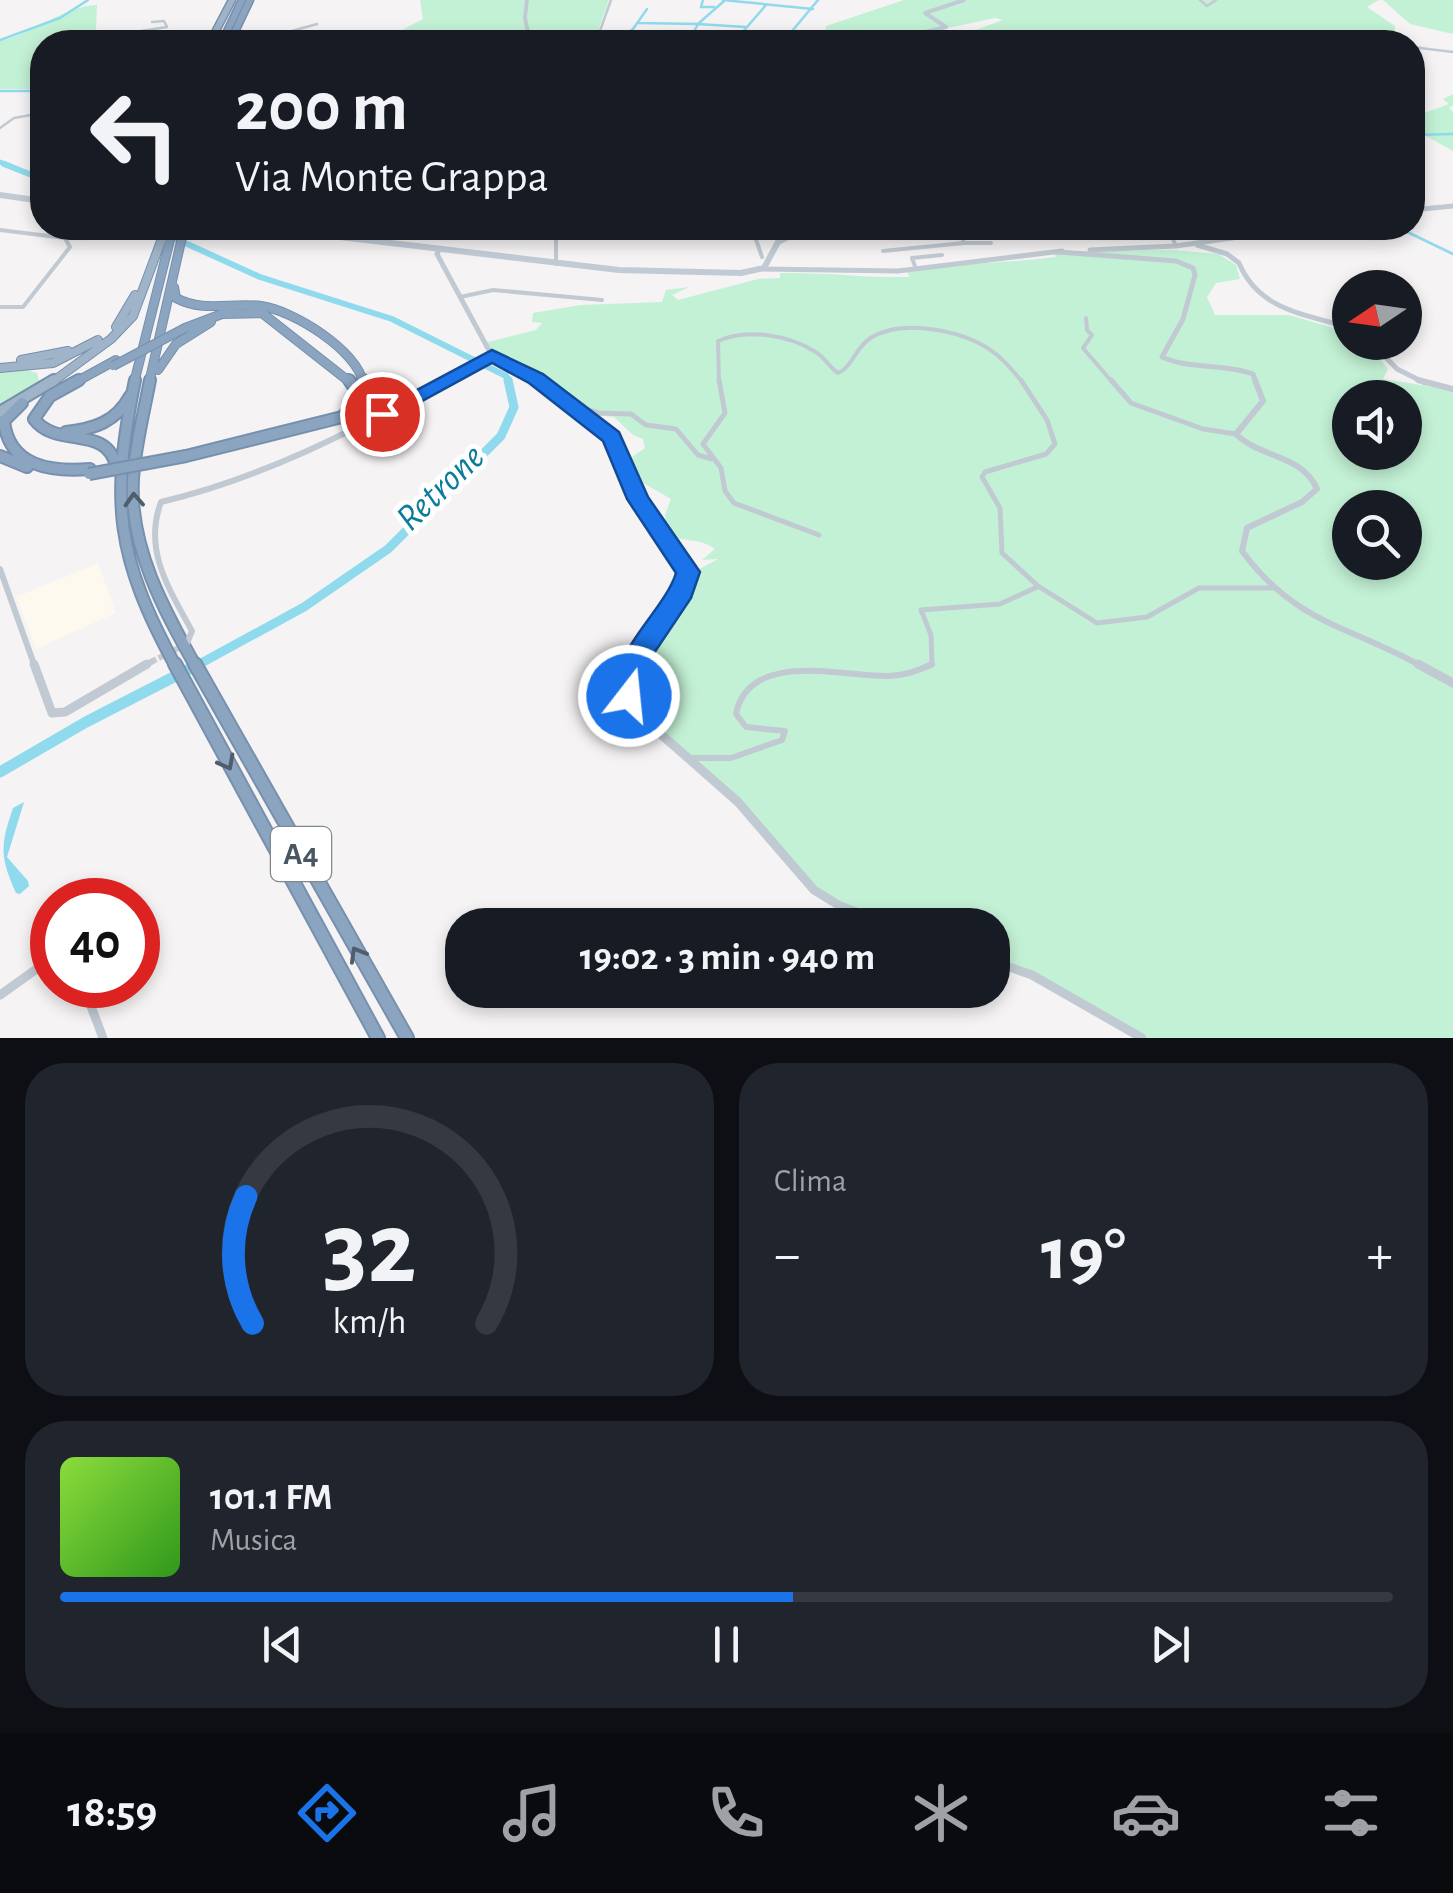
<!DOCTYPE html>
<html lang="it">
<head>
<meta charset="utf-8">
<style>
	body { margin:0; font-family:"Alegreya Sans",sans-serif; background:#20242c; color:#f1f3f6; height:100vh; display:flex; flex-direction:column; font-size:38px; white-space:nowrap }
	* { box-sizing:border-box; margin:0 }
	p { font-size:32px; color:#9ea1a6 }
	.icon { flex:none; width:55px; height:55px; fill:none; stroke:currentColor; stroke-width:2; stroke-linecap:round; stroke-linejoin:round }
	.map { position:relative; height:1038px; overflow:hidden }
	.details { display:flex; flex-direction:column; gap:25px; padding:25px; background:#0d0f14; flex:1 }
	.details>* { flex:none }
	.guide { position:absolute; left:30px; top:30px; width:1395px; height:210px; border-radius:40px; box-shadow:0 5px 15px #0003; background:#171b24; color:#f1f3f6; overflow:hidden }
	.needle { width:65px; rotate:257deg }
	.controls { position:absolute; left:1332px; top:270px; display:grid; gap:20px }
	.controls a { display:grid; place-items:center; width:90px; height:90px; border-radius:50%; background:#171b24; box-shadow:0 5px 15px #0003; font-size:50px }
	.speed { position:absolute; left:30px; top:878px; display:flex; gap:20px; font-size:50px; font-weight:700; text-align:center }
	.speed>* { display:grid; place-content:center; width:130px; height:130px; border-radius:50%; background:#171b24; box-shadow:0 5px 15px #0003; line-height:1 }
	.speed .limit { border:15px solid #d22; background:#fff; color:#111 }
	.pin { position:absolute; display:grid; place-items:center; width:85px; height:85px; color:#fff; margin:-42px; border:5px solid #fff; border-radius:50%; box-shadow:0 2px 10px #0007 }
	.me { position:absolute; width:110px; margin:-55px; rotate:16deg; stroke-linejoin:round; filter:drop-shadow(0 0 8px #0008) }
	.turn { display:flex; align-items:center; gap:35px; height:210px; padding:0 40px; font-size:45px }
	.turn .icon { width:130px; height:130px; stroke-width:2.5 }
	.turn b { display:block; font-size:70px; line-height:85px }
	.big { font-size:75px; font-weight:700; line-height:1.1 }
	.details .tile { flex:1; display:flex; flex-direction:column; justify-content:center; gap:15px; min-width:0; padding:0 35px; border-radius:40px; background:#20242c }
	.details .dial { align-items:center; gap:0 }
	.dial svg { height:260px; overflow:visible; fill:none; stroke:#363941; stroke-width:7; stroke-linecap:round; text-anchor:middle }
	.dial text { fill:#f1f3f6; stroke:none }
	.song { display:flex; align-items:center; gap:30px }
	.cover { width:120px; height:120px; border-radius:15px; background:linear-gradient(135deg,hsl(90 70% 55%),hsl(110 70% 35%)) }
	.played { height:10px; border-radius:5px; background:linear-gradient(90deg,#1a73e8 55%,#363941 55%) }
	.keys { display:flex; justify-content:space-around; direction:ltr }
	.heat { display:flex; justify-content:space-between; align-items:center; font-size:55px; direction:ltr }
	.details .tiles { flex:1; display:grid; gap:25px; grid-template-columns:1fr 1fr }
	.tile:last-child { grid-column:span 2 }
	.trip { position:absolute; left:445px; top:908px; width:565px; height:100px; border-radius:40px; background:#171b24; box-shadow:0 5px 15px #0003; font-weight:700; line-height:100px; text-align:center }
	.menu { display:flex; height:160px; justify-content:space-around; align-items:center; background:#090b0e; color:#9ea1a6 }
	.menu .icon { width:70px; height:70px }
	.menu .selected { color:#1a73e8 }
	.menu b { font-size:45px; color:#f1f3f6 }
	.map>svg:first-child { display:block }
	.commercial { fill:#fdf9ef }
	.green { fill:#c3f1d5; fill-rule:evenodd }
	.water { fill:#90daee }
	.lines { fill:none; stroke-linecap:round; stroke-linejoin:round }
	.stream { stroke:#90daee; stroke-width:2.5 }
	.river-far3 { stroke:#90daee; stroke-width:5 }
	.river-far2 { stroke:#90daee; stroke-width:6 }
	.river-far1 { stroke:#90daee; stroke-width:9 }
	.river { stroke:#90daee; stroke-width:11 }
	.tertiary-tunnel { stroke:#caccce; stroke-width:6; stroke-dasharray:6 2.5; stroke-linecap:butt }
	.trunk-far2-casing { stroke:#7690ad; stroke-width:9 }
	.trunk-far1-casing { stroke:#7690ad; stroke-width:10 }
	.trunk-casing { stroke:#7690ad; stroke-width:14 }
	.motorway-far3-casing { stroke:#7690ad; stroke-width:9 }
	.motorway-far2-casing { stroke:#7690ad; stroke-width:10 }
	.motorway-far1-casing { stroke:#7690ad; stroke-width:14 }
	.motorway-casing { stroke:#7690ad; stroke-width:16 }
	.minor-far3 { stroke:#c1cad2; stroke-width:2.5 }
	.minor-far2 { stroke:#c1cad2; stroke-width:4 }
	.minor-far1 { stroke:#c1cad2; stroke-width:5 }
	.minor { stroke:#c1cad2; stroke-width:6 }
	.tertiary-far3 { stroke:#c1cad2; stroke-width:4 }
	.tertiary-far2 { stroke:#c1cad2; stroke-width:5 }
	.tertiary-far1 { stroke:#c1cad2; stroke-width:6 }
	.tertiary { stroke:#c1cad2; stroke-width:9 }
	.secondary-far1 { stroke:#c1cbd6; stroke-width:4 }
	.secondary { stroke:#c1cbd6; stroke-width:6 }
	.trunk-far2 { stroke:#9fb4c9; stroke-width:6 }
	.trunk-far1 { stroke:#9fb4c9; stroke-width:8 }
	.trunk { stroke:#9fb4c9; stroke-width:10 }
	.motorway-far3 { stroke:#8ba5c1; stroke-width:6 }
	.motorway-far2 { stroke:#8ba5c1; stroke-width:8 }
	.motorway-far1 { stroke:#8ba5c1; stroke-width:10 }
	.motorway { stroke:#8ba5c1; stroke-width:12 }
	.motorway-bridge-far1-casing { stroke:#7690ad; stroke-width:10; stroke-linecap:butt }
	.motorway-bridge-casing { stroke:#7690ad; stroke-width:14; stroke-linecap:butt }
	.motorway-bridge-far1 { stroke:#8ba5c1; stroke-width:8 }
	.motorway-bridge { stroke:#8ba5c1; stroke-width:10 }
	.oneway { stroke:#505e6b }
	.route { fill:#1a73e8; stroke:#114b97; stroke-width:2.5 }
	.labels { text-anchor:middle; dominant-baseline:central; stroke-width:10; stroke-linejoin:round; paint-order:stroke }
	.shield { fill:#fff; stroke:#808990; stroke-width:2.5 }
	.shield-label { font-size:32px; font-weight:bold; fill:#4a5661 }
	.water-label { font-size:38px; font-style:italic; fill:#0c7c9b; stroke:#fff }
</style>
</head>
<body>
<div class="map">
<svg width="1453" height="1038" viewBox="0 0 1453 1038">
	<rect width="100%" height="100%" fill="#f5f3f3"/>
	<path class="commercial" d="M 98,563 L 116,613 L 36,649 L 16,597 Z"/>
	<path class="green" d="M 420,0 L 525,0 L 523,19 L 527,19 L 529,0 L 609,0 L 594,42 L 379,42 L 423,19 Z
		M 904,0 L 1379,0 L 1367,7 L 1395,26 L 1395,42 L 1368,38 L 1366,42 L 1083,42 L 1019,38 L 1010,42 L 960,42 L 970,32 L 1003,20 L 995,18 L 910,36 L 920,42 L 833,42 L 824,36 L 826,26 Z
		M 1383,0 L 1453,0 L 1453,34 L 1410,24 Z
		M 97,5 L 96,30 L 87,42 L 42,42 L 42,89 L 0,89 L 0,41 C 33,34 64,6 97,5 Z
		M 1453,94 L 1453,106 L 1449,107 L 1453,112 L 1453,151 L 1426,136 L 1413,136 L 1413,133 L 1422,133 L 1413,128 L 1413,117 L 1449,104 L 1443,99 Z
		M 1173,250 L 1218,254 L 1236,265 L 1240,279 L 1216,283 L 1207,297 L 1215,315 L 1289,315 L 1344,331 L 1350,334 L 1350,342 L 1367,343 L 1388,369 L 1383,379 L 1453,390 L 1453,1038 L 1148,1038 L 1035,972 L 993,957 L 992,925 L 901,925 L 841,904 L 816,888 L 738,799 L 650,721 L 631,695 L 632,672 L 689,594 L 690,574 L 718,559 L 702,560 L 715,549 C 699,537 683,543 668,534 L 665,515 L 671,499 L 631,476 L 625,462 L 645,448 L 643,439 L 633,435 L 614,417 L 590,415 L 539,375 L 503,359 L 484,343 L 536,330 L 542,323 L 532,322 L 533,313 L 581,305 L 662,302 L 666,290 L 689,287 L 672,295 L 678,300 L 758,279 L 780,278 L 780,273 C 825,272 864,278 909,277 L 907,270 C 957,264 1006,263 1056,257 L 1054,253 L 1070,251 ZM 1350,398 L 1405,398 L 1405,452 L 1350,452 ZM 1350,508 L 1405,508 L 1405,562 L 1350,562 Z
		M 20,368 L 37,373 L 40,384 L 0,410 L 0,371 Z"/>
	<path class="water" d="M 24,802 L 7,857 L 28,881 L 29,886 L 20,894 L 16,893 C 0,857 0,846 13,808 Z"/>
	<g class="lines">
		<path class="stream" d="M 703,0 L 701,7 L 714,7
			M 723,0 L 813,9
			M 724,1 L 698,24 L 745,27
			M 625,35 L 690,39 L 698,24 L 638,23
			M 694,36 L 736,39
			M 0,40 L 60,18 L 88,0
			M 616,42 L 633,29 L 647,9
			M 734,42 L 766,5
			M 783,42 L 818,0
			M 0,91 L 42,91
			M 1412,135 L 1453,134
			M 1399,228 L 1453,254"/>
		<path class="river-far3" d="M 0,162 L 11,166"/>
		<path class="river-far2" d="M 4,164 L 42,179
			M 152,228 L 260,277 L 392,319 L 506,376 L 509,383"/>
		<path class="river-far1" d="M 194,667 L 304,607 L 388,549 L 501,436 L 514,407 L 508,380"/>
		<path class="river" d="M 0,772 L 86,722 L 199,664"/>
		<path class="tertiary-tunnel" d="M 151,662 L 186,644"/>
		<g class="trunk-far2-casing">
			<path id="trunk-far2" d="M 210,42 L 232,0"/>
		</g>
		<g class="trunk-far1-casing">
			<path id="trunk-far1" d="M 116,327 L 135,295
				M 21,360 L 68,351
				M 0,368 L 53,363 L 98,340
				M 51,383 L 111,339 L 133,316 L 166,228"/>
		</g>
		<g class="trunk-casing">
			<path id="trunk" d="M 0,412 L 54,380"/>
		</g>
		<g class="motorway-far3-casing">
			<path id="motorway-far3" d="M 222,42 L 242,0
				M 230,42 L 250,0"/>
		</g>
		<g class="motorway-far2-casing">
			<path id="motorway-far2" d="M 174,287 L 176,298 C 204,313 231,302 261,306 C 293,310 358,351 363,383
				M 185,328 L 222,314 L 262,313 L 351,383
				M 158,370 L 176,344 L 211,322
				M 74,383 L 116,360
				M 134,383 L 173,228
				M 149,383 L 184,228"/>
		</g>
		<g class="motorway-far1-casing">
			<path id="motorway-far1" d="M 79,380 L 50,396 L 34,419 C 56,449 107,424 116,466
				M 135,380 C 110,503 116,557 176,667
				M 150,380 C 144,412 135,447 133,479 C 129,547 164,610 196,667
				M 349,380 L 357,392 L 350,404
				M 22,403 L 4,421 C 9,467 51,472 90,469
				M 66,432 C 94,429 116,422 130,396
				M 0,456 L 27,467
				M 186,456 L 342,417 L 361,397 L 363,380"/>
		</g>
		<g class="motorway-casing">
			<path id="motorway" d="M 175,664 L 378,1038
				M 195,664 L 407,1038"/>
		</g>
		<path class="minor-far3" d="M 1200,0 L 1207,6 L 1216,0
			M 130,42 L 128,33 L 167,27 L 164,21 L 152,22
			M 283,42 L 292,37 L 292,31 L 317,24
			M 596,42 L 611,0
			M 1369,42 L 1376,42
			M 1412,47 L 1453,52
			M 0,128 L 14,118 L 42,113"/>
		<path class="minor-far2" d="M 556,228 L 556,264
			M 752,228 L 762,257
			M 897,228 L 926,228
			M 1168,228 L 1176,246
			M 1205,228 L 1208,231
			M 0,230 L 65,238 L 70,247 L 23,307 L 0,307
			M 1053,232 L 1110,236
			M 964,243 L 991,243
			M 883,251 L 964,243 L 962,236 L 943,228
			M 916,269 L 912,258 L 942,255
			M 460,297 L 493,290 L 602,300
			M 1086,318 L 1087,330 L 1092,335 L 1083,348 L 1113,383
			M 474,367 L 492,356
			M 719,383 L 718,341 C 746,328 788,335 814,351 C 824,356 829,367 838,373 C 852,367 855,349 869,339 C 900,318 960,330 989,349 C 1003,358 1013,371 1023,383"/>
		<path class="minor-far1" d="M 719,380 L 725,413 L 703,444 L 721,468 L 725,491 L 734,503 L 819,535
			M 1021,380 L 1047,420 L 1055,444 L 1046,454 L 985,472 L 982,477 L 1000,508 L 1002,553 L 1038,586 L 1097,623 L 1147,617 L 1199,588 L 1272,588
			M 1111,380 L 1131,403 L 1203,429 L 1236,434
			M 571,405 L 599,413 L 631,414 L 646,425 L 676,429 L 698,455 L 712,459
			M 928,667 L 932,665 L 931,635 L 921,610 L 1000,604 L 1037,587"/>
		<path class="minor" d="M 690,758 L 731,758 L 782,740 L 785,731 L 746,727 L 736,714 C 749,649 845,677 888,676 C 904,676 918,671 932,664"/>
		<path class="tertiary-far3" d="M 527,0 L 525,18 L 530,42"/>
		<path class="tertiary-far2" d="M 1412,210 L 1453,206
			M 357,239 L 372,228
			M 1197,245 L 1227,254 L 1239,263
			M 439,249 L 437,254 L 492,356 L 541,383
			M 1090,250 L 1176,246 L 1302,228
			M 1059,252 L 1176,261 L 1193,268 L 1195,275 L 1183,319 L 1162,357 C 1191,370 1223,363 1253,374 L 1256,383
			M 1239,263 C 1259,311 1306,314 1350,328
			M 762,269 L 898,271 L 1062,251
			M 1371,342 L 1397,369 L 1425,383
			M 444,383 L 474,367"/>
		<path class="tertiary-far1" d="M 538,380 L 611,437 L 638,499 L 688,572 L 682,591 L 631,667
			M 1255,380 L 1263,401 L 1236,434 C 1261,459 1302,454 1317,489 L 1302,502 L 1247,528 L 1242,551 C 1297,625 1349,625 1423,667
			M 1418,380 L 1453,389
			M 0,569 L 35,667
			M 187,643 L 192,631 C 169,589 143,550 161,502 C 264,478 355,429 448,380
			M 143,667 L 151,662"/>
		<path class="tertiary" d="M 34,664 L 52,713 L 65,712 L 147,664
			M 632,664 L 629,696 L 647,722 L 738,802 L 814,890 L 840,906 L 892,925
			M 1418,664 L 1453,683
			M 992,961 L 1032,975 L 1142,1038
			M 83,985 L 103,1038
			M 0,995 L 52,958"/>
		<path class="secondary-far1" d="M 893,42 L 902,42
			M 918,42 L 909,36 L 946,27 L 925,13 L 964,0"/>
		<path class="secondary" d="M 0,195 L 42,201
			M 264,228 L 619,270 L 741,273 L 764,268 L 778,242 L 805,228"/>
		<use href="#trunk-far2" class="trunk-far2"/>
		<use href="#trunk-far1" class="trunk-far1"/>
		<use href="#trunk" class="trunk"/>
		<use href="#motorway-far3" class="motorway-far3"/>
		<use href="#motorway-far2" class="motorway-far2"/>
		<use href="#motorway-far1" class="motorway-far1"/>
		<use href="#motorway" class="motorway"/>
		<g class="motorway-bridge-far1-casing">
			<path id="motorway-bridge-far1" d="M 113,366 L 185,328"/>
		</g>
		<g class="motorway-bridge-casing">
			<path id="motorway-bridge" d="M 89,474 L 186,456"/>
		</g>
		<use href="#motorway-bridge-far1" class="motorway-bridge-far1"/>
		<use href="#motorway-bridge" class="motorway-bridge"/>
	</g>
	<defs><path id="oneway-chevron" d="M-2-3.5L2.5 0L-2 3.5" fill="none" stroke-width="1.6" stroke-linecap="round" stroke-linejoin="round" transform="scale(2.5)"/></defs>
	<g class="oneway">
		<use href="#oneway-chevron" transform="translate(134 500) rotate(-93)"/>
		<use href="#oneway-chevron" transform="translate(227 763) rotate(62)"/>
		<use href="#oneway-chevron" transform="translate(357 954) rotate(-120)"/>
	</g>
	<path class="route" d="M 492,350 L 543,374 L 619,432 L 648,497 L 700,572 L 691,598 L 642,671 L 642,696 L 638,703 L 629,706 L 620,703 C 599,661 664,613 676,573 L 627,499 L 603,441 L 529,383 L 492,363 L 389,419 L 382,421 L 372,414 Z"/>
	<g class="labels">
		<rect class="shield" x="271" y="827" width="60" height="54" rx="8"/>
		<g class="shield-label">
			<text x="301" y="854">A4</text>
		</g>
		<g class="water-label">
			<text transform="translate(441 488) rotate(-44)">Retrone</text>
		</g>
	</g>
</svg>
<div class="controls">
<a><svg class="needle" viewBox="-14 -14 28 28"><path d="M0-13l5 13h-10z" fill="#e53935"/><path d="M0 13l5-13h-10z" fill="#9ea1a6"/></svg></a>
<a><svg class="icon" aria-label="sound" viewBox="0 0 24 24"><path d="M4 9h4l5-4v14l-5-4H4zM17 9q2 3 0 6"/></svg></a>
<a><svg class="icon" aria-label="search" viewBox="0 0 24 24"><circle cx="10" cy="10" r="6"/><path d="M15 15l6 6"/></svg></a>
</div>
<div class="speed"><div class="limit">40</div></div>
<div class="pin" style="left:382px;top:414px;background:#d93025"><svg class="icon" aria-label="arrive" viewBox="0 0 24 24"><path d="M6 21V4h12l-3 4 3 4H6"/></svg></div>
<svg class="me" style="left:629px;top:696px" viewBox="-20 -20 40 40"><circle r="17" fill="#1a73e8" stroke="#fff" stroke-width="3"/><path d="M0-11L8 9 0 5-8 9z" fill="#fff"/></svg>
<div class="trip">19:02 · 3 min · 940 m</div>
<div class="guide">
<div class="turn"><svg class="icon" aria-label="left" viewBox="0 0 24 24"><path d="M17 20v-9H6M10 6l-5 5 5 5"/></svg><div><b>200 m</b>Via Monte Grappa</div></div>
</div>
</div>
<section class="details">
<div class="tiles">
<div class="tile dial"><svg viewBox="0 0 100 80">
<path d="M14 69A42 42 0 1 1 86 69"/>
<path d="M14 69A42 42 0 0 1 12 30" stroke="#1a73e8"/>
<text x="50" y="56" font-size="32" font-weight="700">32</text>
<text x="50" y="72" font-size="11">km/h</text>
</svg></div>
<div class="tile"><p>Clima</p>
<div class="heat"><a>−</a><b class="big">19°</b><a>+</a></div>
</div>
<div class="tile">
<div class="song"><i class="cover"></i><div><b>101.1 FM</b><p>Musica</p></div></div>
<div class="played"></div>
<div class="keys"><svg class="icon" aria-label="previous" viewBox="0 0 24 24"><path d="M18 5L8 12l10 7zM5 5v14"/></svg><svg class="icon" aria-label="pause" viewBox="0 0 24 24"><path d="M8 5v14M16 5v14"/></svg><svg class="icon" aria-label="next" viewBox="0 0 24 24"><path d="M6 5l10 7-10 7zM19 5v14"/></svg></div>
</div>
</div>
</section>
<nav class="menu">
<b>18:59</b>
<svg class="icon selected" aria-label="directions" viewBox="0 0 24 24"><path d="M12 3l9 9-9 9-9-9zM9 14v-3h6M13 9l2 2-2 2"/></svg>
<svg class="icon" aria-label="music" viewBox="0 0 24 24"><path d="M9 18V5l10-2v13"/><circle cx="6" cy="18" r="3"/><circle cx="16" cy="16" r="3"/></svg>
<svg class="icon" aria-label="phone" viewBox="0 0 24 24"><path d="M5 4h4l2 5-3 2q2 4 5 5l2-3 5 2v4C11 20 4 13 5 4z"/></svg>
<svg class="icon" aria-label="climate" viewBox="0 0 24 24"><path d="M12 3v18M4 7l16 10M4 17L20 7"/></svg>
<svg class="icon" aria-label="car" viewBox="0 0 24 24"><path d="M5 17H2v-5l4-1 3-4h7l3 4 3 1v5h-3M9 17h6M6 11h13"/><circle cx="7" cy="17" r="2"/><circle cx="17" cy="17" r="2"/></svg>
<svg class="icon" aria-label="filters" viewBox="0 0 24 24"><path d="M4 7h16M4 17h16"/><circle cx="9" cy="7" r="2"/><circle cx="15" cy="17" r="2"/></svg>
</nav>
</body>
</html>
